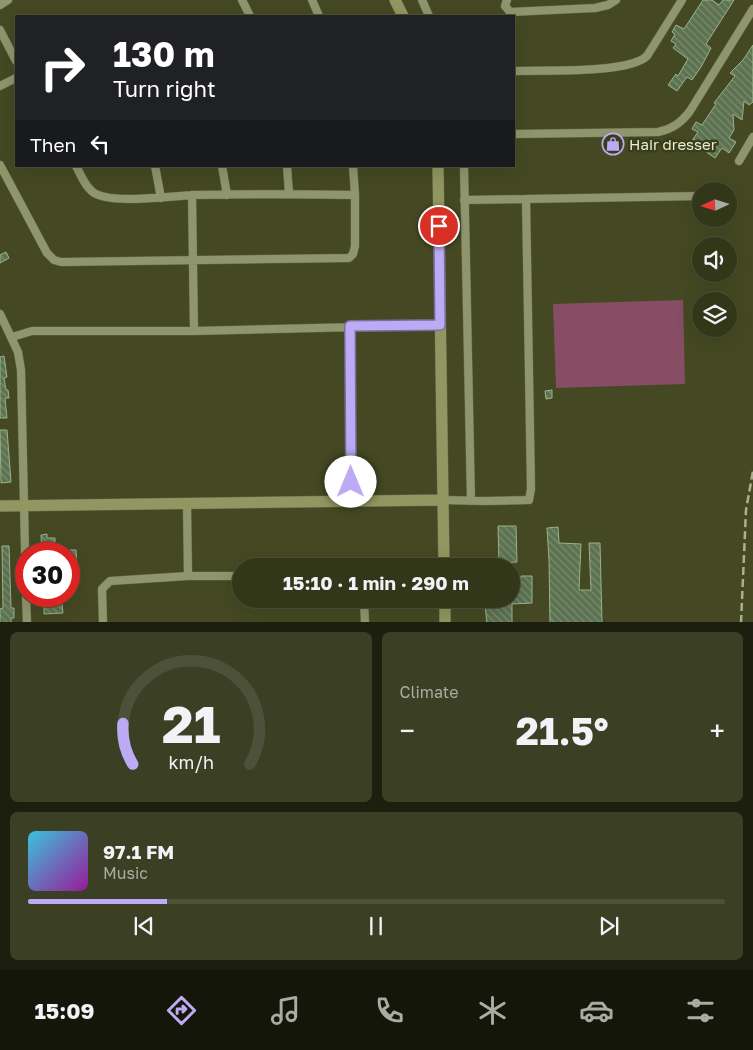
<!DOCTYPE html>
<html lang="en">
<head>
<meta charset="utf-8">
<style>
	body { margin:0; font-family:"Golos Text",sans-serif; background:#3b3f23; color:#f1f3f6; height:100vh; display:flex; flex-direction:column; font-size:19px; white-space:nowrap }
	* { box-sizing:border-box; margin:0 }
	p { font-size:16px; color:#a9aca2 }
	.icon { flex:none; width:28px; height:28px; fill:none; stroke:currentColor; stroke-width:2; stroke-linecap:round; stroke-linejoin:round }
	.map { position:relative; height:622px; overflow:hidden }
	.side { display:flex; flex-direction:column; gap:10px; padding:10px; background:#1c1e0e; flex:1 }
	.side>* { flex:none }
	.hud { position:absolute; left:15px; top:15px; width:500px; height:152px; border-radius:0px; box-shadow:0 5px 20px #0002,0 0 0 1px #4e5139; background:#202124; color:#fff; overflow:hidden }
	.needle { width:32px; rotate:266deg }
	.fabs { position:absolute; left:692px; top:182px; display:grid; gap:10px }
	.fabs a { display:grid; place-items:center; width:45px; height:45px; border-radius:50%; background:#33371a; box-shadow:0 5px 20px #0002,0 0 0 1px #4e5139; font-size:25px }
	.speed { position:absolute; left:15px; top:542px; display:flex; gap:10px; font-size:25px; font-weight:700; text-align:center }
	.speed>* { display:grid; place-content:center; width:65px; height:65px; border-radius:50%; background:#33371a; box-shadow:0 5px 20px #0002,0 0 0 1px #4e5139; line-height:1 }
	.speed .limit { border:8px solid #d22; background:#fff; color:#111 }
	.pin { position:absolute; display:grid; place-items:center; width:42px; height:42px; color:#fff; margin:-21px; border:2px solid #fff; border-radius:50%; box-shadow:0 1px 5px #0007 }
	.me { position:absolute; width:55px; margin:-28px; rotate:0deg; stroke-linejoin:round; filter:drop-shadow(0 0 4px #0008) }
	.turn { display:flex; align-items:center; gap:18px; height:105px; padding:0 15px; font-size:22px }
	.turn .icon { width:65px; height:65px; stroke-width:2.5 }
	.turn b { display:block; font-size:35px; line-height:42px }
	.then { display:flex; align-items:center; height:48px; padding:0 15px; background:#0003; gap:10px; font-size:19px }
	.big { font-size:38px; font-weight:700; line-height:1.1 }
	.side .tile { flex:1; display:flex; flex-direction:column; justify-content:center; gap:8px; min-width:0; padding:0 18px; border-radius:8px; background:#3b3f23 }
	.side .dial { align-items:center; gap:0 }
	.dial svg { height:130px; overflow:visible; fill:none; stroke:#4e5139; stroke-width:7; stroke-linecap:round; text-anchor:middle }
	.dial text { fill:#f1f3f6; stroke:none }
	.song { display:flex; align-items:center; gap:15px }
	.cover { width:60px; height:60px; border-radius:8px; background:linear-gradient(135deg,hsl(190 70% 55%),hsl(300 70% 35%)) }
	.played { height:5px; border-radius:2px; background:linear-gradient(90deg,#bcaaf5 20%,#4e5139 20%) }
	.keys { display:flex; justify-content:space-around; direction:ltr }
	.heat { display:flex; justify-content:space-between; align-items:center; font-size:28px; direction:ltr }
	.side .tiles { flex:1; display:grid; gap:10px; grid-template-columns:1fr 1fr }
	.tile:last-child { grid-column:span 2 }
	.trip { position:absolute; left:232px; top:558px; width:288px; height:50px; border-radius:25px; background:#33371a; box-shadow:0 5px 20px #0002,0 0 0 1px #4e5139; font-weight:700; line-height:50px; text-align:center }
	.menu { display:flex; height:80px; justify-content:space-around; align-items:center; background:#14160a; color:#a9aca2 }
	.menu .icon { width:35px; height:35px }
	.menu .current { color:#bcaaf5 }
	.menu b { font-size:22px; color:#f1f3f6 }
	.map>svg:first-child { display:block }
	.green { fill:#864d64 }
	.building { fill:url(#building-back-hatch); stroke:#9ab28d }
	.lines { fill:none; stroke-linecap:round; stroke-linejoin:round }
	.street-casing { stroke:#636745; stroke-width:9 }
	.secondary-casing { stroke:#636745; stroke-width:12 }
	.street { stroke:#8f956d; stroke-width:8 }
	.secondary { stroke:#909760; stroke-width:11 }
	.rail { stroke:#abaf94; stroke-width:2.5; stroke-dasharray:8 4; stroke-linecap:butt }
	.route-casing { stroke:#7a6e9f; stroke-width:12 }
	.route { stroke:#bcaaf5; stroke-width:9 }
	.labels { text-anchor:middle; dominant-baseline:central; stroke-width:5; stroke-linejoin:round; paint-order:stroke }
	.poi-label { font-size:15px; fill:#e8ecd7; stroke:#393e18; text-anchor:start }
</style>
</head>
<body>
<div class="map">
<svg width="753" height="623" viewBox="0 0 753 623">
	<defs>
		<pattern id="building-back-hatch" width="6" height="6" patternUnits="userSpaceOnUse" patternTransform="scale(1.25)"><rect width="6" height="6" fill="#5c7250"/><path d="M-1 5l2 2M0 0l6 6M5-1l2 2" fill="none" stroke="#7b8d71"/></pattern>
	</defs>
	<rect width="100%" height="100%" fill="#444923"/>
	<path class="green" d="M 683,300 L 685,384 L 556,388 L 553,304 Z"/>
	<path class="building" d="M 703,0 L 712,0 L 719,5 L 723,0 L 734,0 L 706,44 L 711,48 L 701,67 L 692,80 L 687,77 L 677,91 L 668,85 L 676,74 L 678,76 L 688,59 L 673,48 L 676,44 L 671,41 L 675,34 L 672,32 L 676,25 L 684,29 Z
		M 753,45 L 753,102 L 749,105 L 744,101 L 742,120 L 733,114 L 734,130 L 729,138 L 736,142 L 729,153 L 722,148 L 715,158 L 699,147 L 697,150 L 689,145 L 698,132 L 692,129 L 696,122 L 702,125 L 716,104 L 714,103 L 735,76 L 730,73 L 743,60 Z
		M 6,252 L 9,258 L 0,263 L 0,255 Z
		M 4,356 L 7,377 L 4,378 L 6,390 L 8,390 L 9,398 L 5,398 L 7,418 L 0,418 L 0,357 Z
		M 552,390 L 552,398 L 546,399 L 545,391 Z
		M 0,430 L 7,430 L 11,482 L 1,483 Z
		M 498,526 L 516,526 L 517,562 L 499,563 Z
		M 558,527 L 559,543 L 581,544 L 579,590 L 591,590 L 589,543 L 600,543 L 602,623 L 550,623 L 549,560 L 547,528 Z
		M 47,534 L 47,538 L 55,538 L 55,549 L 48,550 L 49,554 L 42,554 L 41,535 Z
		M 2,546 L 9,546 L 11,608 L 14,608 L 14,618 L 11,618 L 11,623 L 0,623 L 0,609 L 3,608 Z
		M 70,550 L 76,550 L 77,566 L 71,566 Z
		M 521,576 L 532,576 L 532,603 L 512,604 L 512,623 L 487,623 L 485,606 L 502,605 L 501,599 L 511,599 L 511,579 L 521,578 Z
		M 44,596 L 54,596 L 54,605 L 62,604 L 63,613 L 44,614 Z"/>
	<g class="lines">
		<g class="street-casing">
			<path id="street" d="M 242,0 L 250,16
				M 312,0 L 319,16
				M 422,0 L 429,16
				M 507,0 L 505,6 L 510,12 L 595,8 L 608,5 L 616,0
				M 0,5 L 8,0
				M 0,30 L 16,61
				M 514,71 C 543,70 628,74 647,56 L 682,0
				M 0,86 L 16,78
				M 514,134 L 658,132 C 672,129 681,123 690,111 L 753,9
				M 739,161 L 753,137
				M 0,165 L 47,253 L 54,260 L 61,262 L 349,258 L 353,254 L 355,246 L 355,195 L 353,166
				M 76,166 C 81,175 86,189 96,194 C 117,204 170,196 194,195 C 248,194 301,194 355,195
				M 155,166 L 161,198
				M 222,166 L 227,195
				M 287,166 L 289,194
				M 464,166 L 471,501
				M 192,195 L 194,331
				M 526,199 L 701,196
				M 0,314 L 18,352 L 21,370 L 26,595
				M 350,326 L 351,501
				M 12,337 L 32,331 L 194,331 L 440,325
				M 443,500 L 485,501 L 529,500 L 531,489 L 526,199 L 464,200
				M 187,503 L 188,576
				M 26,596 L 27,623
				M 364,599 L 365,623
				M 103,623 L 102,589 L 110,581 L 188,576 L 241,576"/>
		</g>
		<g class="secondary-casing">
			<path id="secondary" d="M 395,0 L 403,16
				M 438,166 L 444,566
				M 0,506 L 443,500
				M 445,599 L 445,623"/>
		</g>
		<use href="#street" class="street"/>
		<use href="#secondary" class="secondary"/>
		<path class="rail" d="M 741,623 L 746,510 L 753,471"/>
	</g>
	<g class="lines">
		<g class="route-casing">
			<path id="route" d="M 351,482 L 350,326 L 440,325 L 439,226"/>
		</g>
		<use href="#route" class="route"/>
	</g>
	<defs>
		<g id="shop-ring" transform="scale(1.125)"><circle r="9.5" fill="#393e18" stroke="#bcaaf5" stroke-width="1.5"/><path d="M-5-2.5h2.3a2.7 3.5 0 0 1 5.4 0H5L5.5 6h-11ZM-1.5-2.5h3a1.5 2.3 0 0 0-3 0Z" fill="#bcaaf5"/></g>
	</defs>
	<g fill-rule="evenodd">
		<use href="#shop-ring" x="613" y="144"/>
	</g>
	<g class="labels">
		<g class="poi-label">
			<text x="629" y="144">Hair dresser</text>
		</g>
	</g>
</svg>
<div class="fabs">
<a><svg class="needle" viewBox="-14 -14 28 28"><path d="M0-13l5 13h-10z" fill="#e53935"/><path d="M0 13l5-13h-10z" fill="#a9aca2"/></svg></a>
<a><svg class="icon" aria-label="sound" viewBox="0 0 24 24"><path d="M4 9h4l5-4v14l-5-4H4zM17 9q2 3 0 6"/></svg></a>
<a><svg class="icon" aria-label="layers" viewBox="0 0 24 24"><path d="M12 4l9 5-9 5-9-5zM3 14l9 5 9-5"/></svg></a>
</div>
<div class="speed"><div class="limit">30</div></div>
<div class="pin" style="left:439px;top:226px;background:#d93025"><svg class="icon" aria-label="arrive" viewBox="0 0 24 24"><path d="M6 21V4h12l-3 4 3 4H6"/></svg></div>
<svg class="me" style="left:351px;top:482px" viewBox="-20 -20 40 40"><circle r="19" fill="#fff"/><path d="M0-13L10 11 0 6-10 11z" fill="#bcaaf5"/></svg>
<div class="trip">15:10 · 1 min · 290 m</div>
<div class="hud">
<div class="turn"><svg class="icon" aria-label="right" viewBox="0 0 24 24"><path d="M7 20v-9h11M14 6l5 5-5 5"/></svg><div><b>130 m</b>Turn right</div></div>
<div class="then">Then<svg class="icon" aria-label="left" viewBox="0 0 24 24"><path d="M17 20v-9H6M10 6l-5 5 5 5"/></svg></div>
</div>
</div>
<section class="side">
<div class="tiles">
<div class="tile dial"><svg viewBox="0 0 100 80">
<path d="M14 69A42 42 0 1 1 86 69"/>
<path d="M14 69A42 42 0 0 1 8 44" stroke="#bcaaf5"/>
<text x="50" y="56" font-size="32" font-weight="700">21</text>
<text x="50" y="72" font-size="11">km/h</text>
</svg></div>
<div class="tile"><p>Climate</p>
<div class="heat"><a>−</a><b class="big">21.5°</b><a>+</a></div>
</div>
<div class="tile">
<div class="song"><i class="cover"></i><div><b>97.1 FM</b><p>Music</p></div></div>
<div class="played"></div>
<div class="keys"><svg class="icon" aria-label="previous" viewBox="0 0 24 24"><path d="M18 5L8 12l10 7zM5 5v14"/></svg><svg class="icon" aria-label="pause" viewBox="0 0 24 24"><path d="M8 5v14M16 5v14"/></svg><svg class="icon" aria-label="next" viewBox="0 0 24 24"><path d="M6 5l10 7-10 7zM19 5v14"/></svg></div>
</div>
</div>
</section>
<nav class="menu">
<b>15:09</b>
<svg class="icon current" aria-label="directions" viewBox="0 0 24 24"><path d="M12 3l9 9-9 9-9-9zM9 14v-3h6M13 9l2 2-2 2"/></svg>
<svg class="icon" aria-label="music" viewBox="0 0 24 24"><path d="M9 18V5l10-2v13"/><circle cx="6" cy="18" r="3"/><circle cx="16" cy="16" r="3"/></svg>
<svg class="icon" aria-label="phone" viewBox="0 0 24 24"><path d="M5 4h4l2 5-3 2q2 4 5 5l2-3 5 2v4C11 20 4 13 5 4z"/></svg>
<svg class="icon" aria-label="climate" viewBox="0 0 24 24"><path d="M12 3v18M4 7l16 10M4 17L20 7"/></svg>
<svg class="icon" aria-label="car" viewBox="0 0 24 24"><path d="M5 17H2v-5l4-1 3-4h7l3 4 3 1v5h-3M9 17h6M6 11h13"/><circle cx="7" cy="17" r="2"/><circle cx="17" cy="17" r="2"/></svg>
<svg class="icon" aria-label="filters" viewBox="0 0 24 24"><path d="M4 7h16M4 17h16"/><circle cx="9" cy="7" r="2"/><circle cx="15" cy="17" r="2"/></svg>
</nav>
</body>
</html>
